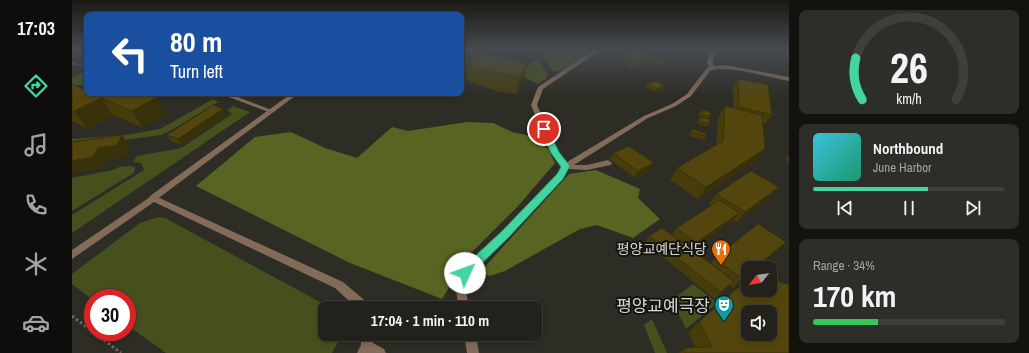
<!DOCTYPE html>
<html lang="en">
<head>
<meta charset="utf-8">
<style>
	body { margin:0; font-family:"Archivo Narrow","Noto Sans KR",sans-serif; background:#2e2e29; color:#f1f3f6; height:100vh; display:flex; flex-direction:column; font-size:15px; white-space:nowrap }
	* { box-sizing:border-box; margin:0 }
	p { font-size:13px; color:#a2a3a3 }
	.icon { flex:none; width:22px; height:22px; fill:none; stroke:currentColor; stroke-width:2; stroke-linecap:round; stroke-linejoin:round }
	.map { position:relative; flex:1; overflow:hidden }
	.sheet { display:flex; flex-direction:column; gap:10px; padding:10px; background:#13120f; width:240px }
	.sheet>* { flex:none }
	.guide { position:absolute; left:12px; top:12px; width:380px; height:84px; border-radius:8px; box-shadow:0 2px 6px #0003,0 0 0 1px #3f3e3b; background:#1a4fa0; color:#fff; overflow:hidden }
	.needle { width:26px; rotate:240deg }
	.controls { position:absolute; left:669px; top:261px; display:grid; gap:8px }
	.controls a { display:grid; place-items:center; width:36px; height:36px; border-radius:8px; background:#22211c; box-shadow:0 2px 6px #0003,0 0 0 1px #3f3e3b; font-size:20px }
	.speed { position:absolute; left:12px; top:289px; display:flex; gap:8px; font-size:20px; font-weight:700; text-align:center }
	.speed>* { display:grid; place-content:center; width:52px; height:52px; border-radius:50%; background:#22211c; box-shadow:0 2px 6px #0003,0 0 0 1px #3f3e3b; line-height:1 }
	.speed .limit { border:6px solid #d22; background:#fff; color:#111 }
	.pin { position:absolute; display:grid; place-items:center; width:34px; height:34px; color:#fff; margin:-17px; border:2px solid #fff; border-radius:50%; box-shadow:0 1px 4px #0007 }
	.me { position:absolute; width:44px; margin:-22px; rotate:47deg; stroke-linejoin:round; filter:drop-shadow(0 0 3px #0008) }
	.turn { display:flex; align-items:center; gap:14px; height:84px; padding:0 20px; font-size:18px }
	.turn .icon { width:52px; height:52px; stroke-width:2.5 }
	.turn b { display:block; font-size:28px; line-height:34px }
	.big { font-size:30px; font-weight:700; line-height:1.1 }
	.sheet .widget { flex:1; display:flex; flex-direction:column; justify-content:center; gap:6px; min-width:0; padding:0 14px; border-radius:8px; background:#2e2e29 }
	.sheet .dial { align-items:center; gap:0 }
	.dial svg { height:104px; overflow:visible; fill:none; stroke:#3f3e3b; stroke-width:7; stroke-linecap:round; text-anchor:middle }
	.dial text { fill:#f1f3f6; stroke:none }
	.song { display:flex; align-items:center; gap:12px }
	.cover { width:48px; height:48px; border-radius:6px; background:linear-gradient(135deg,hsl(190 70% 55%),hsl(160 70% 35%)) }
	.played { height:4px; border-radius:2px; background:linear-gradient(90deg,#42d4a1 60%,#3f3e3b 60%) }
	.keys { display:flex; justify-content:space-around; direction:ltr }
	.charge { height:6px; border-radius:3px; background:linear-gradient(90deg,#34c759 34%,#3f3e3b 0) }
	.trip { position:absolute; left:246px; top:301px; width:224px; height:40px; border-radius:8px; background:#22211c; box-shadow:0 2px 6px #0003,0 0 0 1px #3f3e3b; font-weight:700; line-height:40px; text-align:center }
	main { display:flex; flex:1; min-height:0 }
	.tabs { display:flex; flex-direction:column; width:72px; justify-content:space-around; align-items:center; background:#0e0d0b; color:#a2a3a3 }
	.tabs .icon { width:28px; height:28px }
	.tabs .on { color:#42d4a1 }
	.tabs b { font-size:18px; color:#f1f3f6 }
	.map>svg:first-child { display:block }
	.green { fill:#46501d }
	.forest { fill:#586522 }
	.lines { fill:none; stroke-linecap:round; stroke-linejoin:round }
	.path-far1 { stroke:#6c6b64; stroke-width:2; stroke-dasharray:1.5 1.5; stroke-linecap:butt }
	.path { stroke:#6c6b64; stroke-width:3; stroke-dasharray:2.5 2.5; stroke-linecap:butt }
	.minor { fill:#836b59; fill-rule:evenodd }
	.tertiary { fill:#836b59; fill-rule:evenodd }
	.wall { fill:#473c0c }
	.shaded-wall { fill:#39310a }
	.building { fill:#52460e; stroke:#39310a; fill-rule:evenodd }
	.route { fill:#42d4a1; stroke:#2b8a69 }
	.labels { text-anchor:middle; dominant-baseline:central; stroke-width:4; stroke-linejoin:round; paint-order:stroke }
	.poi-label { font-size:14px; fill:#d9d8d3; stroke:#151411; text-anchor:end }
	.near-poi-label { font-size:17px; fill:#d9d8d3; stroke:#151411; text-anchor:end }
</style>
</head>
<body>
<main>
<nav class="tabs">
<b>17:03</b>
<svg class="icon on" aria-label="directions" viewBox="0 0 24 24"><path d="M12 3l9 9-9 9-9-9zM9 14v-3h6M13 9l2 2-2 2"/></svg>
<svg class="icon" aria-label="music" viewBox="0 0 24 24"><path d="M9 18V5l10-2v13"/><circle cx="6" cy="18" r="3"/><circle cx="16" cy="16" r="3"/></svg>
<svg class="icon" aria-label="phone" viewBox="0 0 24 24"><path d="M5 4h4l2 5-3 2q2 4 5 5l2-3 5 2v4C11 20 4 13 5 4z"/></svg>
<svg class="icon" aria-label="climate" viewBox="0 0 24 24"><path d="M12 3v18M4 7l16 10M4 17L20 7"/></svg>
<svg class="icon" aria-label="car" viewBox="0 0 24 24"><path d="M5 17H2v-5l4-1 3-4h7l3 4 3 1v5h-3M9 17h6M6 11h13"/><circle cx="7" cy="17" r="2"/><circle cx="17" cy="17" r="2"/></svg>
</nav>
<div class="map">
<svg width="717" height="353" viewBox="0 0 717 353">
	<rect width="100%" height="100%" fill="#2d2c25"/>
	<path class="green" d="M 469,49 L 519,49 C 509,58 494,71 481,72 L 470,53 Z
		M 467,60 L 476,75 L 475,78 L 466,84 L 448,75 L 459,62 Z
		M 15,71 L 15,85 L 0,85 L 0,77 Z
		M 141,99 L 146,102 L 98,131 L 89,135 L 0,147 L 0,139 L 54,135 L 88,129 Z
		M 161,106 L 178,112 L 0,233 L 0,215 L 72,170 L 69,163 L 61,162 L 65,156 L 109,148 L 160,114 L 155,110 Z
		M 58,166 L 63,167 L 62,173 L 0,211 L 0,178 L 41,170 L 47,167 Z
		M 86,217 L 93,218 L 259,308 L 253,308 L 253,334 L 270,334 L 260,353 L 94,353 L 55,325 L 55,298 L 21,298 L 21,300 L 0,284 L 0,274 L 68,223 Z
		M 621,284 L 645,303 L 614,329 L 600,300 Z
		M 580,319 L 595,353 L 583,353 L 572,325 Z"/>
	<path class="forest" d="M 395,122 L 421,123 L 440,132 L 458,136 L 476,149 L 483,163 L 447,205 L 385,267 L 379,284 L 370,299 L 278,263 L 124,186 L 183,137 L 219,132 L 253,148 L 285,158 L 320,127 L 336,131 Z
		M 524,170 L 568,189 L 566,198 L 588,219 L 561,238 L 525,225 L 508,229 L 433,271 L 417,276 L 409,271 L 497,174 Z"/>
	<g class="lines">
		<path class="path-far1" d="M 0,63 L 15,68"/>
		<path class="path" d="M 0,316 L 49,353"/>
		<path class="minor" d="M 523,49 L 530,49 L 471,89 L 465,105 L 486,152 L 495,162 L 572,116 L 600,104 L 615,94 L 634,69 L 637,67 L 635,63 L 638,49 L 644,49 L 641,63 L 642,66 L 654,65 L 717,77 L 717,81 C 700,78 652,64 638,71 L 619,96 L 604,106 L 576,118 L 502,165 L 515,165 L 536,160 L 540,163 L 539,165 L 515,170 L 496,169 L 491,178 L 437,237 L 398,275 L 394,291 L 397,308 L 387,308 L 384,291 L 389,270 L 431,231 L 485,174 L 490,166 L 479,153 L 459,105 L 466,87 Z
			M 146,93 L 155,93 L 202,111 L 201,112 L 197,112 Z
			M 81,195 L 271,282 L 297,304 L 298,308 L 285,308 L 263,288 L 82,202 L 0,259 L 0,250 Z
			M 289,334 L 301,334 L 301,343 L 312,349 L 314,353 L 285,353 L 289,345 Z
			M 392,334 L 404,334 L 407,353 L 395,353 Z"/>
		<path class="tertiary" d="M 220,93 L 227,93 L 84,200 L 78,200 L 77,198 L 78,196 Z"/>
	</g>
	<path class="wall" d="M 3,49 L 15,49 L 15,52 L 13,53 Z
		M 552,49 L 571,49 L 569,51 L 573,59 L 563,68 L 550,64 L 552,58 L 559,52 L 551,50 Z
		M 389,58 L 397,62 L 439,59 L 452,81 L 444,94 L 425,91 L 394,80 L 395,68 L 389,75 Z
		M 575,58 L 592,60 L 591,64 L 588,66 L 574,62 Z
		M 666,79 L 700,115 L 693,124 L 691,123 L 693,149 L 684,160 L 626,199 L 598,180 L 605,168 L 644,145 L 646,118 L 653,106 L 661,108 L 661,88 Z
		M 0,84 L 23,95 L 84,98 L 94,115 L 71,128 L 41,115 L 15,129 L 0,121 Z
		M 575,84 L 591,89 L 583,92 L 574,87 Z
		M 294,93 L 321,93 L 317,97 L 298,95 Z
		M 361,93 L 371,93 L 369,95 Z
		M 627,112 L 638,112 L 637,119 L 636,119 L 636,126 L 634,126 L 628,125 L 625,122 L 628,117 L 626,115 Z
		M 154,115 L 109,145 L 99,141 L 95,135 Z
		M 620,129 L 634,136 L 632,140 L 617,136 Z
		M 541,153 L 579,170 L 563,178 L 538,160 Z
		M 717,155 L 717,163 L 713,159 Z
		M 707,187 L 699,197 L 665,222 L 662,220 L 620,249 L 639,263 L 643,258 L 714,242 L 704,251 L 684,268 L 676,268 L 676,275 L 661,288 L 658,285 L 643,299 L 573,243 L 577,236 L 600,234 L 605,228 L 640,205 L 637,204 L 644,194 Z
		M 627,322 L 717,353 L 607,353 L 612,348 L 624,348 L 616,333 Z"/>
	<path class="shaded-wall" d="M 10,49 L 15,49 L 15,52 L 13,53 Z
		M 576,53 L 573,59 L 563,68 L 565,62 Z
		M 397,60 L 397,64 L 395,64 L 395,68 L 389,75 L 389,73 L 392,69 L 392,66 Z
		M 592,60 L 591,64 L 588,66 L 589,63 Z
		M 455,64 L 452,81 L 444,94 L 447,77 Z
		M 593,86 L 591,89 L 583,92 L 585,89 Z
		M 317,93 L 321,93 L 317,97 Z
		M 30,98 L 41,115 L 15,129 L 2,111 Z
		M 84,98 L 94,115 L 71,128 L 60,111 Z
		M 151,109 L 154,115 L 109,145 L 106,139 Z
		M 50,135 L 58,146 L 54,157 L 35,160 L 30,169 L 0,174 L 0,161 Z
		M 693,149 L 684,160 L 626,199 L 634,187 Z
		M 582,163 L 579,170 L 563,178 L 566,171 Z
		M 707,187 L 699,197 L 665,222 L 673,212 Z
		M 667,213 L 662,220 L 619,249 L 624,243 Z
		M 714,242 L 704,251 L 684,268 L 683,268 Z
		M 676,274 L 676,275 L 661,288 L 670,279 Z
		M 662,281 L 656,287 L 643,299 L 649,292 Z"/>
	<path class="building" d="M 562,49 L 564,49 L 576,53 L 565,62 L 552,58 Z
		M 405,53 L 439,59 L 455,64 L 447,77 L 428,74 L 395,64 Z
		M 579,56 L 592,60 L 589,63 L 575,58 Z
		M 389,58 L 397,60 L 392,66 L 389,65 Z
		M 389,68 L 392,69 L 389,73 Z
		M 666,79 L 696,85 L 700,115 L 667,107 Z
		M 583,81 L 593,86 L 585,89 L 575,84 Z
		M 0,84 L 15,91 L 15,93 L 19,93 L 23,95 L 27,93 L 72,93 L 84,98 L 60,111 L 30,98 L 2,111 L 0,110 Z
		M 141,105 L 151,109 L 106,139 L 95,135 Z
		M 653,106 L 690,115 L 693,149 L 634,187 L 605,168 L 651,141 Z
		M 633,110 L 638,112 L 639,115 L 637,116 L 631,115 L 627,112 Z
		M 629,117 L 638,119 L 638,122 L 636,123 L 630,122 L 627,119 Z
		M 620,129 L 634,133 L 634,136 L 619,132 Z
		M 50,135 L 45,145 L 26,148 L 21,157 L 0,161 L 0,142 Z
		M 557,146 L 582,163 L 566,171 L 541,153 Z
		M 679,171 L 707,187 L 673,212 L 644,194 Z
		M 647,200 L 667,213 L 624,243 L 605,228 Z
		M 686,224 L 714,242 L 683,268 L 676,268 L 676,274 L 670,279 L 643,258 Z
		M 590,228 L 662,281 L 649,292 L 577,236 Z
		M 698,278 L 717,285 L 717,353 L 614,353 L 612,348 L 640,347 L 627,322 L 676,279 L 676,290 L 698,290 ZM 676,312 L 698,312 L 698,334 L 676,334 Z"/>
	<linearGradient id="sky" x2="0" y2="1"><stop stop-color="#191814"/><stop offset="0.5" stop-color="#464b51"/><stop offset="1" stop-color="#464b51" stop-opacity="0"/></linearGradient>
	<rect width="717" height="98" fill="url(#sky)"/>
	<path class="route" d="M 472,127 L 476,129 L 487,152 L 498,166 L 491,179 L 437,237 L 397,276 L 393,278 L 389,276 L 387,273 L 389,269 L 430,231 L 485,174 L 489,167 L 479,153 L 468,129 Z"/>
	<defs>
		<g id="restaurant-pin" transform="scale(1)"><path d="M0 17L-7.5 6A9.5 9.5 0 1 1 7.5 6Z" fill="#e8710a" stroke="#151411"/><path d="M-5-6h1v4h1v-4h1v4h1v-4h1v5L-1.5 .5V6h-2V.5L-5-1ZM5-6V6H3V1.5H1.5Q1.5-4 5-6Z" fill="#fff"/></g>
		<g id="theatre-pin" transform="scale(1)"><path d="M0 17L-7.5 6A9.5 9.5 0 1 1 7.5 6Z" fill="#0f9aa8" stroke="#151411"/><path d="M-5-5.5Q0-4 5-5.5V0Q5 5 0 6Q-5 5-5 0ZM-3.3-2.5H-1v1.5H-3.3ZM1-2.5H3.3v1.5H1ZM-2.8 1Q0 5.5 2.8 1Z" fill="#fff"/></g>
	</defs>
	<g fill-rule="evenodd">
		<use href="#restaurant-pin" x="649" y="249"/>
		<use href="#theatre-pin" x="652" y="305"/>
	</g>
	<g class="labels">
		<g class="poi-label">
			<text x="635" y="249">평양교예단식당</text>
		</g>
		<g class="near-poi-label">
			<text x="638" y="305">평양교예극장</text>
		</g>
	</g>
</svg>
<div class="controls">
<a><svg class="needle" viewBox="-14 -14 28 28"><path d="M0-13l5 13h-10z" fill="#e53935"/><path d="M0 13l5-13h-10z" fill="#a2a3a3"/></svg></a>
<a><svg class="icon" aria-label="sound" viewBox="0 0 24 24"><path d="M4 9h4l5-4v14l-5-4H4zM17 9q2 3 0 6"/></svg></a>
</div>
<div class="speed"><div class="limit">30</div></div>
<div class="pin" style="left:472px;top:129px;background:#d93025"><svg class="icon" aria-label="arrive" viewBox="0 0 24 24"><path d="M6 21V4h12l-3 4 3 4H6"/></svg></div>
<svg class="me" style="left:393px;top:273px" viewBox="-20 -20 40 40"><circle r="19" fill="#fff"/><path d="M0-13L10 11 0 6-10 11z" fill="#42d4a1"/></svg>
<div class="trip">17:04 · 1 min · 110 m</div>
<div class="guide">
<div class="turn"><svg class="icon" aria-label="left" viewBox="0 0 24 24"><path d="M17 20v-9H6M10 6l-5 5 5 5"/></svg><div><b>80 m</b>Turn left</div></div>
</div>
</div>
<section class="sheet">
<div class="widget dial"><svg viewBox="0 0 100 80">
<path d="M14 69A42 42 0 1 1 86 69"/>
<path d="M14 69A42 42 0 0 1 9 37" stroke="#42d4a1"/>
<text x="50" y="56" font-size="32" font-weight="700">26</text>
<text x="50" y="72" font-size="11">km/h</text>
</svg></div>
<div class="widget">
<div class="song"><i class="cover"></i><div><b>Northbound</b><p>June Harbor</p></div></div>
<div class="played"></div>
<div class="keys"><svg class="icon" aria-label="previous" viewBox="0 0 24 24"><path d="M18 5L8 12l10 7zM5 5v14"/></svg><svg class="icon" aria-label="pause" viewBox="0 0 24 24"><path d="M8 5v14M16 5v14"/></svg><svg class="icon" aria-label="next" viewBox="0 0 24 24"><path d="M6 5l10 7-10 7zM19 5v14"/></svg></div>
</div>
<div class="widget"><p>Range · 34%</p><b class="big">170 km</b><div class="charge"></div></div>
</section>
</main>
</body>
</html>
